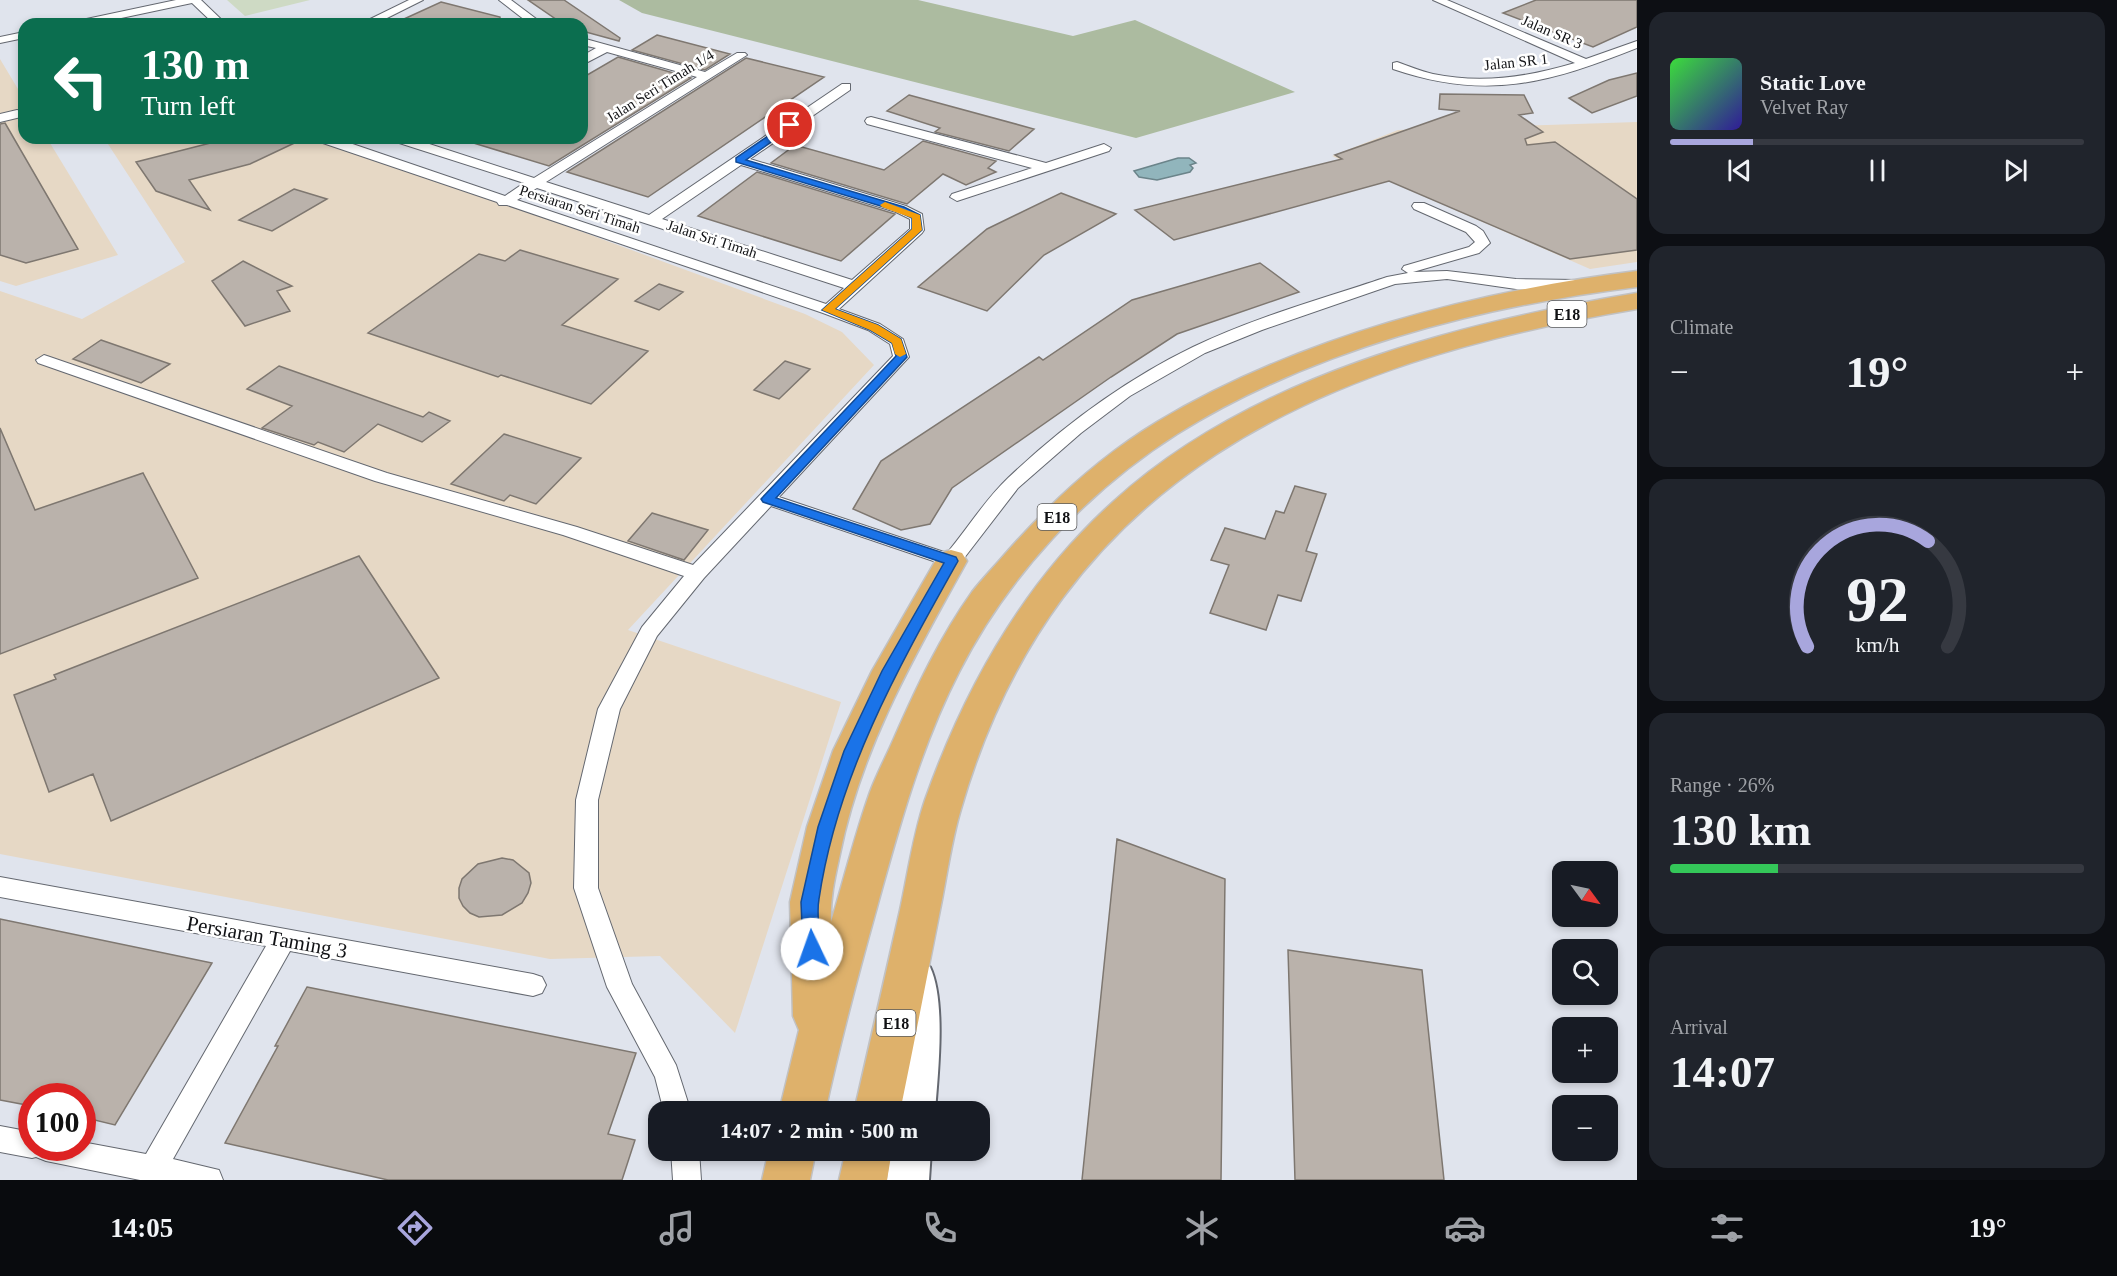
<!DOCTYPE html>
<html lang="en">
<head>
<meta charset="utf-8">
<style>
	body { margin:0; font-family:"Times New Roman",serif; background:#20242c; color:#f1f3f6; height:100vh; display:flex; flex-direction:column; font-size:22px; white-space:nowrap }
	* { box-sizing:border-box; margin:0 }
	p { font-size:20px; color:#9ea1a6 }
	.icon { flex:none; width:33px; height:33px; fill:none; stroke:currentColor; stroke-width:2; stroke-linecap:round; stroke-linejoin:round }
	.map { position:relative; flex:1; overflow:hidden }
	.details { display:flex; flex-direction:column; gap:12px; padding:12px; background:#0d0f14; width:480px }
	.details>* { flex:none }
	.guide { position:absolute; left:18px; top:18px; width:570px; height:126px; border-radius:18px; box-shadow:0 3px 9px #0003; background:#0b6e4f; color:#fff; overflow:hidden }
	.needle { width:39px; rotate:123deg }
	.buttons { position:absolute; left:1552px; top:861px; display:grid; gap:12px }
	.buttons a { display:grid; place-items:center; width:66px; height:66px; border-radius:12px; background:#171b24; box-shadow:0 3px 9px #0003; font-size:30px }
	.speed { position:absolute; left:18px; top:1083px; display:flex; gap:12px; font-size:30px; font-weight:700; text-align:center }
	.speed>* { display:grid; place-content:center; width:78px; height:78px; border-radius:50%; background:#171b24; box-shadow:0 3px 9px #0003; line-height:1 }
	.speed .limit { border:9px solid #d22; background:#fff; color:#111 }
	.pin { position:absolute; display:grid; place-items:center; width:51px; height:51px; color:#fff; margin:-26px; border:3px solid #fff; border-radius:50%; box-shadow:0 2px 6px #0007 }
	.me { position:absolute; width:66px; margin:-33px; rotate:357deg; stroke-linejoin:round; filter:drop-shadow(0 0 4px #0008) }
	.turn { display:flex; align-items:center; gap:21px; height:126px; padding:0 24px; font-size:27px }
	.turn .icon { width:78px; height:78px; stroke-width:2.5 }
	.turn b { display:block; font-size:42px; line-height:51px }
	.big { font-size:45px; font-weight:600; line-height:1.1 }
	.details .tile { flex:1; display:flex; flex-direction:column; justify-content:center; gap:9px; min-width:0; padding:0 21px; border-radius:18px; background:#20242c }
	.details .dial { align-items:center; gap:0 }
	.dial svg { height:156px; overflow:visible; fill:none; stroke:#363941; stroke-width:7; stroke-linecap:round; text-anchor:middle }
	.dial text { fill:#f1f3f6; stroke:none }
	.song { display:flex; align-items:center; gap:18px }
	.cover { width:72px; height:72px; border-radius:9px; background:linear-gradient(135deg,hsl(120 70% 55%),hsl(250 70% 35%)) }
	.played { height:6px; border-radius:3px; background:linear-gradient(90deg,#a8a6dd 20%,#363941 20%) }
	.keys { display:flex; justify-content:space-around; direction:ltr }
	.heat { display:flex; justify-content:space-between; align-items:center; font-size:33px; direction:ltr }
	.charge { height:9px; border-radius:4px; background:linear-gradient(90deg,#34c759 26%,#363941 0) }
	.trip { position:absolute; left:648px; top:1101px; width:342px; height:60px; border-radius:18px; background:#171b24; box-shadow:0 3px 9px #0003; font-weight:600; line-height:60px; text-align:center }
	.menu { display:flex; height:96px; justify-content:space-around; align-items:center; background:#090b0e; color:#9ea1a6 }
	.menu .icon { width:42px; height:42px }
	.menu .current { color:#a8a6dd }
	.menu b { font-size:27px; color:#f1f3f6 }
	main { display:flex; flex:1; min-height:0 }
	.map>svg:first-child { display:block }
	.industrial { fill:#e6d8c5 }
	.green { fill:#cedac4 }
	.forest { fill:#acbba0 }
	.water { fill:#91b5bc; stroke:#6b848a; stroke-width:1.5 }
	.building { fill:#bab2ab; stroke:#7e7770; stroke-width:1.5 }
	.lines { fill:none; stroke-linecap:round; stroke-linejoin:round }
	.minor-casing { stroke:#646870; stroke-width:2 }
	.secondary-casing { stroke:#646870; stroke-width:4 }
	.motorway-casing { stroke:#c1c1c2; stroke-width:3 }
	.minor { fill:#fff; fill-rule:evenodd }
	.secondary { fill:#fff; fill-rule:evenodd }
	.motorway { fill:#deb16b; fill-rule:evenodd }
	.route { fill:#1a73e8; stroke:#114b97; stroke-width:1.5 }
	.slow { fill:#f59e0b }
	.labels { text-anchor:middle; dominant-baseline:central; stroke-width:5; stroke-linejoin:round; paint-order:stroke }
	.far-street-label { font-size:15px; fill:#111215; stroke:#fff }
	.shield { fill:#fff; stroke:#58595b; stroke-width:1.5 }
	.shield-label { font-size:16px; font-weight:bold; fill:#111215 }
	.near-street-label { font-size:21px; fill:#111215; stroke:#fff }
</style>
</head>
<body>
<main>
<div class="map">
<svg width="1637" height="1180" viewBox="0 0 1637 1180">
	<rect width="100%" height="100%" fill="#e0e4ed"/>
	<path class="industrial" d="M 0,59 L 24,99 L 24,138 L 47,138 L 118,255 L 16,286 L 0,281 Z
		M 1637,122 L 1637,262 L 1590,269 L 1332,156 L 1398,130 Z
		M 104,138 L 328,138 L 805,314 L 842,332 L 874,365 L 628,630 L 841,702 L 735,1033 L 660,956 L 550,959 L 0,854 L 0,291 L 82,319 L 185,262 Z"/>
	<path class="green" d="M 227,0 L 310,0 L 245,16 Z"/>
	<path class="forest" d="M 619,0 L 918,0 L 1073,36 L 1135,20 L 1295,92 L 1136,138 L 642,13 Z"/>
	<path class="water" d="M 1178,158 L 1189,158 L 1196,163 L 1190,165 L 1193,168 L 1190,172 L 1157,180 L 1139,177 L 1134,171 Z"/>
	<path class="building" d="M 528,0 L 564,0 L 620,38 L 619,41 L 582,31 L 582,24 L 563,24 Z
		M 1536,0 L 1637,0 L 1637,27 L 1593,47 L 1503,13 Z
		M 441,2 L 500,17 L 500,24 L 393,24 Z
		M 657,35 L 730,54 L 705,70 L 632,50 Z
		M 618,57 L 691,78 L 549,166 L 470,142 L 470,138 L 582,138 L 582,78 Z
		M 746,58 L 824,77 L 648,197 L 567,172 Z
		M 1637,73 L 1637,96 L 1592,113 L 1569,98 L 1609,80 Z
		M 1440,94 L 1524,95 L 1533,113 L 1519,115 L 1543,132 L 1525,139 L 1527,145 L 1555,142 L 1637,199 L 1637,250 L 1570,259 L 1389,181 L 1174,240 L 1135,210 L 1342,159 L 1335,155 L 1460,111 L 1439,109 Z
		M 909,95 L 1034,129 L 1009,151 L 935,132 L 940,128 L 887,111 Z
		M 5,123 L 78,249 L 26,263 L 0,255 L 0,124 Z
		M 230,138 L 305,138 L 250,164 L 189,180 L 210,210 L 156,191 L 136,162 Z
		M 923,141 L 996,161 L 988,168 L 996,172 L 966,185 L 943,174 L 907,204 L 771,163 L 795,145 L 884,170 Z
		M 757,172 L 895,214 L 841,261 L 698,216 Z
		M 294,189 L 327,199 L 272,231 L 239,220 Z
		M 1061,193 L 1116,214 L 1044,255 L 987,311 L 918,287 L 987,229 Z
		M 520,250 L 618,279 L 562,325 L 648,351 L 591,404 L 501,375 L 498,377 L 368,333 L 479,254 L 505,261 Z
		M 243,261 L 292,286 L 277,291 L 290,311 L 245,326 L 212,281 Z
		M 1260,263 L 1299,292 L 1177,334 L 1111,377 L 952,488 L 930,524 L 901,530 L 853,509 L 881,461 L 1039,357 L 1043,360 L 1132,300 Z
		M 659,284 L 683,292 L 659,310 L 635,301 Z
		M 101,340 L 170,364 L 141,383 L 73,359 Z
		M 785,361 L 810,369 L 779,399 L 754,390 Z
		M 279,366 L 423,417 L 429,412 L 450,421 L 422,442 L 378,424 L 344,452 L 318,442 L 314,445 L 262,428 L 292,406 L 247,389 Z
		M 0,428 L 35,510 L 143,473 L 198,578 L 0,654 Z
		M 504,434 L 581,458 L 536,504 L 510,495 L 504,501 L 451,484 Z
		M 1295,486 L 1326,494 L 1306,551 L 1317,554 L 1301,601 L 1278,595 L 1266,630 L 1210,613 L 1229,565 L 1211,560 L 1225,528 L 1265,539 L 1276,511 L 1284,513 Z
		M 652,513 L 708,530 L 684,560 L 628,541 Z
		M 359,556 L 439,678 L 111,821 L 93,774 L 49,792 L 14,695 L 56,679 L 54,675 Z
		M 1117,839 L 1225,879 L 1221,1180 L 1082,1180 Z
		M 502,858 L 513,860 L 529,873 L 531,883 L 528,893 L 522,903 L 502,915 L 479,917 L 470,913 L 463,906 L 459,898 L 459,888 L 462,879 L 478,864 Z
		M 0,919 L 212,963 L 115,1125 L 82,1117 L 82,1096 L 32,1096 L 32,1106 L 0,1100 Z
		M 1288,950 L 1422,970 L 1444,1180 L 1295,1180 Z
		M 307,987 L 636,1053 L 608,1134 L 635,1140 L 622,1180 L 388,1180 L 225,1143 L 278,1046 L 275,1046 Z"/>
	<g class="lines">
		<g class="minor-casing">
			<path id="minor" d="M 176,0 L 201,0 L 226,24 L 214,24 L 192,3 L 93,24 L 71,24 L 77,21 Z
				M 409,0 L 423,0 L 375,24 L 360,24 Z
				M 499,0 L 511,0 L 543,24 L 530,24 Z
				M 1433,0 L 1447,0 L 1586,59 L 1637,41 L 1637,48 C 1549,83 1487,101 1393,69 L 1393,63 L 1397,62 C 1409,66 1420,71 1433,74 C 1481,84 1528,77 1575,63 Z
				M 24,32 L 24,38 L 0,43 L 0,37 Z
				M 582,38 L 705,72 L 737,53 L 745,53 L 747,55 L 546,182 L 649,215 L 842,84 L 850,84 L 850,90 L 750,159 L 906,206 L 922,214 L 924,230 L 922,233 L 839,309 L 880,324 L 903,339 L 909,357 L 779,497 L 947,553 C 967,529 985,500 1008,478 C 1063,426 1125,380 1193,347 C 1255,317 1322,299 1387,277 L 1408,273 L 1402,269 L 1404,266 L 1469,247 L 1475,242 L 1466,232 L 1414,209 L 1412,206 L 1414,203 L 1424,203 L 1476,226 L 1483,231 L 1490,243 L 1479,253 L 1413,272 L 1447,271 L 1516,279 L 1576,280 L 1584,285 L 1576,290 L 1516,289 L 1447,279 L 1395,284 L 1262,330 L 1205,353 L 1130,396 L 1081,433 L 1018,488 L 958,566 L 951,567 L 771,506 L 704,578 L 657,636 L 620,709 L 598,800 L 598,888 L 632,984 L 676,1065 L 691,1112 L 664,1112 L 655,1077 L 607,987 L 574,888 L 576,800 L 598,709 L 642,627 L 684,576 L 563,535 L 375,481 L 38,363 L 36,360 L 44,355 L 50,357 L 387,473 L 577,527 L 693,565 L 893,356 L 890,344 L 868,330 L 823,313 L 507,205 L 499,205 L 497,202 L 317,141 L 316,138 L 335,138 L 505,196 L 524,183 L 393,141 L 392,138 L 411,138 L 534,178 L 697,77 L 607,52 L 582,65 L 582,56 L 596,48 L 582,45 ZM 741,165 L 896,212 L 910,219 L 910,229 L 852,280 L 662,219 ZM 537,188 L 844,288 L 826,304 L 517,200 Z
				M 17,110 L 21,111 L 23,114 L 21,117 L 0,122 L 0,114 Z
				M 871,117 L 1046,163 L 1104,144 L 1111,148 L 1109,151 L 957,201 L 950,197 L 952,194 L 1032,168 L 867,124 L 865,121 L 867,118 Z
				M 0,877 L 533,974 L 542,977 L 546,985 L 542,993 L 533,996 L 290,951 L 173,1159 L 219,1170 L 223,1180 L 140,1180 L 46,1161 L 36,1157 L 32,1158 L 0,1152 L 0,1126 L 32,1132 L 32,1148 L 82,1148 L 82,1142 L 146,1154 L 266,946 L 0,897 Z
				M 671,1150 L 699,1150 L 701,1180 L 673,1180 Z"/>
		</g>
		<g class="secondary-casing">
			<path id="secondary" d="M 917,962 L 930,967 C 946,1001 938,1073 935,1112 L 895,1112 L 902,1044 L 899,978 L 904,967 Z
				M 891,1150 L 931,1150 L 929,1180 L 887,1180 Z"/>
		</g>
		<g class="motorway-casing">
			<path id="motorway" d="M 1637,271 L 1637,287 C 1481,306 1311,350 1177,434 C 1087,491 1007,577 959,672 C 921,746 899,827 877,907 C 858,975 840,1043 825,1112 L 779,1112 L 799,1030 L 793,1016 L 790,902 L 807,827 L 833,751 L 872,671 L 940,553 L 951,550 L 962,553 L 967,561 C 915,655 861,748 840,854 C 835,877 830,898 831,922 C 844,879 855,834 870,792 C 877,773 887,755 895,736 C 917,686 940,637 972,592 C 982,579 994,567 1005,554 C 1049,504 1099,457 1157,422 C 1297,338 1476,291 1637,271 Z
				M 1637,293 L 1637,309 C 1321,362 1057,476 961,809 C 951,842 947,876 940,910 C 927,977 914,1044 900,1112 L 854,1112 C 870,1044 885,977 900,910 C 908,873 913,835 925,800 C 965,687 1024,582 1114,501 C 1251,376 1458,323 1637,293 Z
				M 769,1150 L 816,1150 L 810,1180 L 762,1180 Z
				M 846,1150 L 892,1150 L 887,1180 L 839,1180 Z"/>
		</g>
		<use href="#minor" class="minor"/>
		<use href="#secondary" class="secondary"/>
		<use href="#motorway" class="motorway"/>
	</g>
	<path class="route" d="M 787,123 L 795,125 L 746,160 L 904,207 L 920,215 L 922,230 L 835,309 L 878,325 L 901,339 L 907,357 L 776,498 L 956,557 L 958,561 C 898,668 837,776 819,899 C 816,915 820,933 821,949 L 818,955 L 812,957 L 806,955 L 803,949 L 801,902 L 818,827 L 844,751 L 882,671 L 944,563 L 763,502 L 761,499 L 896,356 L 892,343 L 870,330 L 822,310 L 912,229 L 912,218 L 897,211 L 736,162 L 736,158 Z"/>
	<path class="slow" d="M 885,202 L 920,215 L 922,230 L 835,309 L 878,325 L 901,339 L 906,354 L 900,357 L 895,354 L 892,343 L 870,330 L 822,310 L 912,229 L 912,218 L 882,207 L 880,205 Z"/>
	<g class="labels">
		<g class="far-street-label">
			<text transform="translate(1552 32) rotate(23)">Jalan SR 3</text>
			<text transform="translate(1516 62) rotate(-6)">Jalan SR 1</text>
			<text transform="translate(660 86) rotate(-32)">Jalan Seri Timah 1/4</text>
			<text transform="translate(580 209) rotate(18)">Persiaran Seri Timah</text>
			<text transform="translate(712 239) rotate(18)">Jalan Sri Timah</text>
		</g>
		<g class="shield">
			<rect x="1547.5" y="301" width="39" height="26" rx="4.5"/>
			<rect x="1037.5" y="504" width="39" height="26" rx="4.5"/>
			<rect x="876.5" y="1010" width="39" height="26" rx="4.5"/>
		</g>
		<g class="shield-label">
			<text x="1567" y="314">E18</text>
			<text x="1057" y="517">E18</text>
			<text x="896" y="1023">E18</text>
		</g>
		<g class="near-street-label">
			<text transform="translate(267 937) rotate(10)">Persiaran Taming 3</text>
		</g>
	</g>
</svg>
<div class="buttons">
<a><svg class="needle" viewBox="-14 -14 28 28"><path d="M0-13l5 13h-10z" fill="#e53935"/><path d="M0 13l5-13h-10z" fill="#9ea1a6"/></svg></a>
<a><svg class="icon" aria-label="search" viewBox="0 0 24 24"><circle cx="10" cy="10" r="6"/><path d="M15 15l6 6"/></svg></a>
<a>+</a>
<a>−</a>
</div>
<div class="speed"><div class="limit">100</div></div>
<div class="pin" style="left:790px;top:125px;background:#d93025"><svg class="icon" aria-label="arrive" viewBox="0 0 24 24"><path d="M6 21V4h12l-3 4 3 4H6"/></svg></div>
<svg class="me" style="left:812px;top:949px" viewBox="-20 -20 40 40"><circle r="19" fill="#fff"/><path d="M0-13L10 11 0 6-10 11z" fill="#1a73e8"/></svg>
<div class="trip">14:07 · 2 min · 500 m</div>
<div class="guide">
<div class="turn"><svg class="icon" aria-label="left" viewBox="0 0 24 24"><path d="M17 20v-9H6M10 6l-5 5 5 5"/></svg><div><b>130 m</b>Turn left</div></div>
</div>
</div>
<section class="details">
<div class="tile">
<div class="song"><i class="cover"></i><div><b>Static Love</b><p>Velvet Ray</p></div></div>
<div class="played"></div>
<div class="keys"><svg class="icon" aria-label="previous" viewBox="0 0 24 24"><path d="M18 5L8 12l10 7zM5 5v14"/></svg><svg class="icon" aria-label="pause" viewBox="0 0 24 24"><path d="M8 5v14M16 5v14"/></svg><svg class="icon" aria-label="next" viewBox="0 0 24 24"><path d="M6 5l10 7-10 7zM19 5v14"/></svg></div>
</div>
<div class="tile"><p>Climate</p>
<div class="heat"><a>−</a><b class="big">19°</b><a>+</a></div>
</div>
<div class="tile dial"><svg viewBox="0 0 100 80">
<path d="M14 69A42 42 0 1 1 86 69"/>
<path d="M14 69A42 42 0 0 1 76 15" stroke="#a8a6dd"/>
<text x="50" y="56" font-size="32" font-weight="700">92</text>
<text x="50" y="72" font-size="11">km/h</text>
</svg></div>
<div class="tile"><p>Range · 26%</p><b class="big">130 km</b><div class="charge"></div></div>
<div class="tile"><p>Arrival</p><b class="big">14:07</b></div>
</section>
</main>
<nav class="menu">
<b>14:05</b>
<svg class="icon current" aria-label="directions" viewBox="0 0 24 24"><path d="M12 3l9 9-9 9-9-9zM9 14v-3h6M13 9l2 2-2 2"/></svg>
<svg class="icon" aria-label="music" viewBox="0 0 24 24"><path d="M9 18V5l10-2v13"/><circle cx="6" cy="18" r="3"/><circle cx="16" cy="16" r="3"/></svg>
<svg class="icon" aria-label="phone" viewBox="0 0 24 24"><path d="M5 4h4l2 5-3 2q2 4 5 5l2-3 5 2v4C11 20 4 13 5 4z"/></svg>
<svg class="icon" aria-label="climate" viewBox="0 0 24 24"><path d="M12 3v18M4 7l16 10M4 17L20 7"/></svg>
<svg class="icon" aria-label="car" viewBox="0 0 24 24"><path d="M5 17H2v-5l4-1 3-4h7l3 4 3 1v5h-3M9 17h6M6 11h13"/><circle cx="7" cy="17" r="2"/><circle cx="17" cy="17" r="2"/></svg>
<svg class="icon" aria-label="filters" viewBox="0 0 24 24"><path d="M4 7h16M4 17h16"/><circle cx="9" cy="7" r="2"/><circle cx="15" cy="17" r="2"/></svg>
<b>19°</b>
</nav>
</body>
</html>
